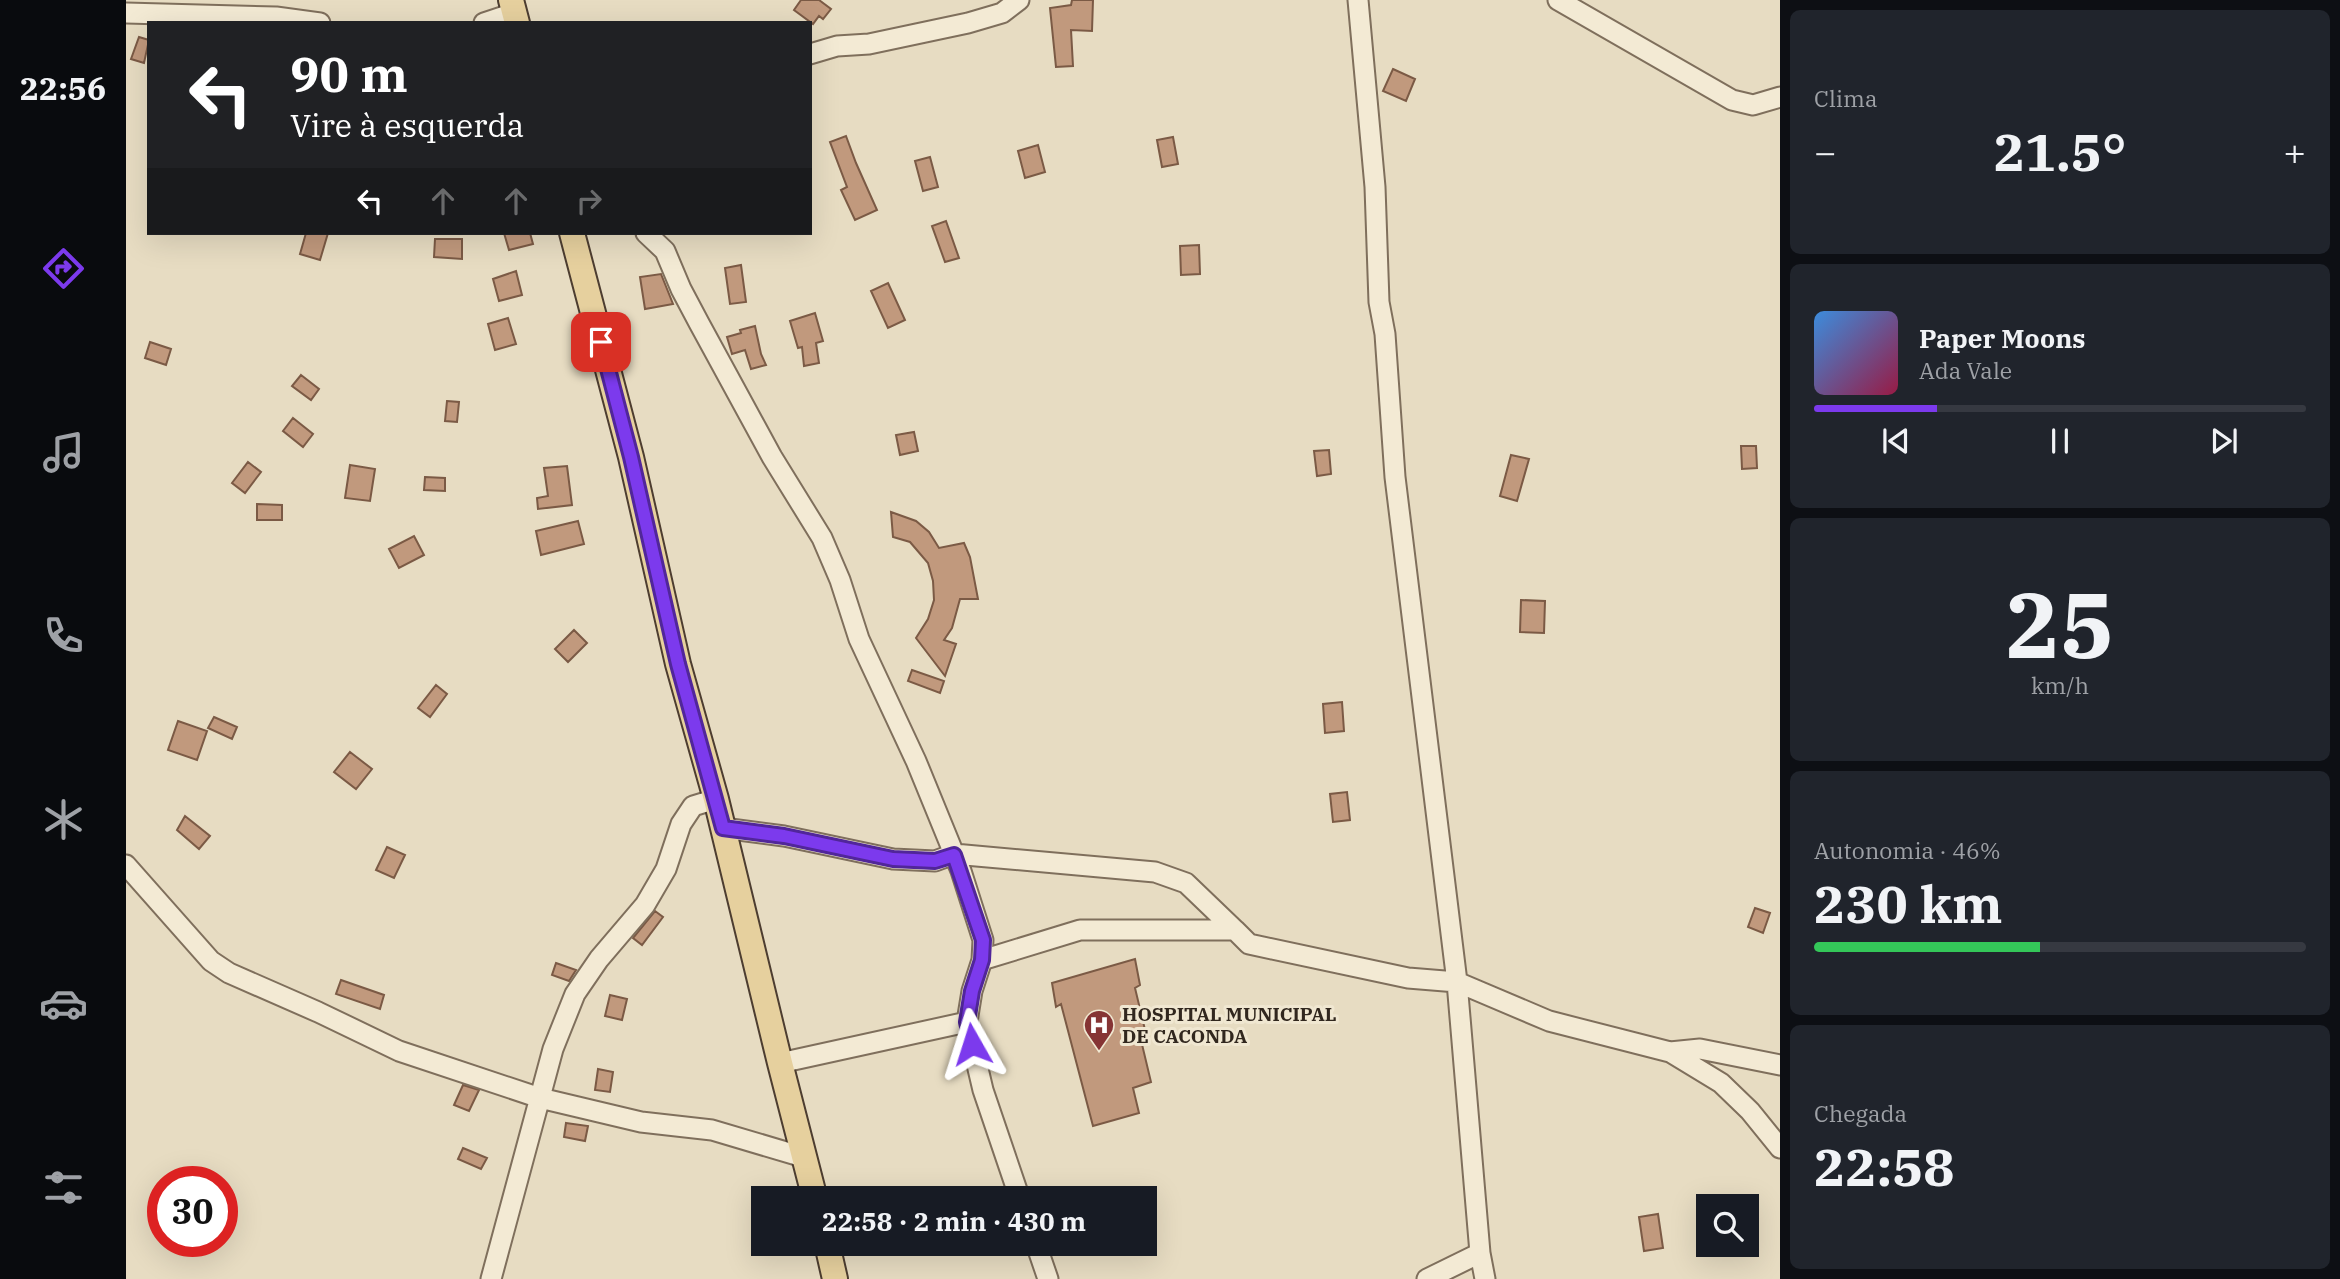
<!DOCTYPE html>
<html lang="pt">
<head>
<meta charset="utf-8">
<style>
	body { margin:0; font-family:"IBM Plex Serif",serif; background:#20242c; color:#f1f3f6; height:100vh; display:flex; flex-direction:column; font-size:26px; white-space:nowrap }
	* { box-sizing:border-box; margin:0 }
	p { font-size:23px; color:#9ea1a6 }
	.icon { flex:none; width:38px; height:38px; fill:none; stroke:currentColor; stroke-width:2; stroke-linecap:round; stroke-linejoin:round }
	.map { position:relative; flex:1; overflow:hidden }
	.drawer { display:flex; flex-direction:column; gap:10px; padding:10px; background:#0d0f14; width:560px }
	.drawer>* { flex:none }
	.guide { position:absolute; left:21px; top:21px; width:665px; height:214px; border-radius:0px; box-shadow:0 7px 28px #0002; background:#202124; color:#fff; overflow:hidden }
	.fabs { position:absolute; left:1570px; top:1194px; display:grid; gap:14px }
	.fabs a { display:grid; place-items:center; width:63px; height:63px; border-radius:0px; background:#171b24; box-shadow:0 7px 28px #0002; font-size:35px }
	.speed { position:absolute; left:21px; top:1166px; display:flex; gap:14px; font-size:35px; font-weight:700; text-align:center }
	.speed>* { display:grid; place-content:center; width:91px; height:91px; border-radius:50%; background:#171b24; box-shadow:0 7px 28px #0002; line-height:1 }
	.speed .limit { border:10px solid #d22; background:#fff; color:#111 }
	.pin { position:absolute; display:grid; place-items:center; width:60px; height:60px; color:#fff; margin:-30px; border-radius:14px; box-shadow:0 4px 10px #0006 }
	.me { position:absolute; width:77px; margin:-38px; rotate:354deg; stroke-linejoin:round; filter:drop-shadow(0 0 5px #0008) }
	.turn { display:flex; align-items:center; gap:24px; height:147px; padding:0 28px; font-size:32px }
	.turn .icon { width:91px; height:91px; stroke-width:2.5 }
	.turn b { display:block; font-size:49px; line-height:60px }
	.lanes { display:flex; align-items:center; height:66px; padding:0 28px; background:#0003; justify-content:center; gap:35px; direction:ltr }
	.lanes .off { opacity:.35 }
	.big { font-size:52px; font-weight:700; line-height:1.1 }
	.drawer .widget { flex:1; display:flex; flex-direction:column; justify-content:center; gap:10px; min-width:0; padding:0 24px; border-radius:10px; background:#20242c }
	.drawer .dial { align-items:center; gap:0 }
	.dial b { font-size:91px; line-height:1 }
	.song { display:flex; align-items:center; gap:21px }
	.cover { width:84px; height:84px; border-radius:10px; background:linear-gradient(135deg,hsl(210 70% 55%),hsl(340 70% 35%)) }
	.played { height:7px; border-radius:4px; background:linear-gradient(90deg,#7c3aed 25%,#363941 25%) }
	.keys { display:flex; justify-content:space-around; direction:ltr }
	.heat { display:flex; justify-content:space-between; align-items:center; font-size:38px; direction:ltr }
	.charge { height:10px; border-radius:5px; background:linear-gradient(90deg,#34c759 46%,#363941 0) }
	.trip { position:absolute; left:625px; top:1186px; width:406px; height:70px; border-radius:0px; background:#171b24; box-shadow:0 7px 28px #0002; font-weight:700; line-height:70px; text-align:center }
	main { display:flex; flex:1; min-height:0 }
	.tab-bar { display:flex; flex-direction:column; width:126px; justify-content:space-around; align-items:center; background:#090b0e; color:#9ea1a6 }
	.tab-bar .icon { width:49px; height:49px }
	.tab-bar .active { color:#7c3aed }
	.tab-bar b { font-size:32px; color:#f1f3f6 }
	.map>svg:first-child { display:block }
	.building { fill:#c1997d; stroke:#7b5a45; stroke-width:2 }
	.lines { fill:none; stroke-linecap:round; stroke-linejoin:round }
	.minor-casing { stroke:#7f6f5c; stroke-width:23 }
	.major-casing { stroke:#4d3d30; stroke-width:28 }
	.minor { stroke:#f3ead4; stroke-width:19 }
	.major { stroke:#e6d09e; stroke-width:24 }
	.route-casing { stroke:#51269a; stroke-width:18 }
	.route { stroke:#7c3aed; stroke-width:12 }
	.labels { text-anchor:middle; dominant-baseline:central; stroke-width:6; stroke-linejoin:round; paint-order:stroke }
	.poi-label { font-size:19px; font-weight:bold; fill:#31271e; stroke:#f0e7d1; text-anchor:start }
</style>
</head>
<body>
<main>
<nav class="tab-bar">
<b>22:56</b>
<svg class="icon active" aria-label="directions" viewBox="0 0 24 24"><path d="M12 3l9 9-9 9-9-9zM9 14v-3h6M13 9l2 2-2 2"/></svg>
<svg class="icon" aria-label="music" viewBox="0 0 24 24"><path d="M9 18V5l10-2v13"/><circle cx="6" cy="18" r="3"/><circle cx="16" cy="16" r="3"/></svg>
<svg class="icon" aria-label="phone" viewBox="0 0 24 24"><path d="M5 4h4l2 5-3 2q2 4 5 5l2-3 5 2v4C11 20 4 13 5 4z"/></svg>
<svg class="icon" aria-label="climate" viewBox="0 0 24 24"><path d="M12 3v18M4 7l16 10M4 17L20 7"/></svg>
<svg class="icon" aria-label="car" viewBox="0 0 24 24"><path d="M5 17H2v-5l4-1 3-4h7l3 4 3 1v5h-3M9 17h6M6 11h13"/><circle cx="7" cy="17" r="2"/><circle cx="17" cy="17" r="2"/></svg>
<svg class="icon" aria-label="filters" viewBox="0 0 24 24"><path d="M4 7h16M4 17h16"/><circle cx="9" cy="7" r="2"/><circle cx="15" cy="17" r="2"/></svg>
</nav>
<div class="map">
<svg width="1654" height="1279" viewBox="0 0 1654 1279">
	<rect width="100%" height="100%" fill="#e7dcc2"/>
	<path class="building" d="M 675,0 L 693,0 L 705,9 L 697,19 L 693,16 L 687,24 L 668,10 Z
		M 946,0 L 967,0 L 966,31 L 945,30 L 947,66 L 930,67 L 924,8 L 945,5 Z
		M 13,37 L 23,40 L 18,63 L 5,59 Z
		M 1267,69 L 1289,79 L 1280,101 L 1257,91 Z
		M 720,136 L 730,163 L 751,210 L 729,220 L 715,190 L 721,187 L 704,142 Z
		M 1047,137 L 1052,164 L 1036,167 L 1031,140 Z
		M 912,145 L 919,172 L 899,178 L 892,151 Z
		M 804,157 L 812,187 L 797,191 L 789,161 Z
		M 820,221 L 833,258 L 819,262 L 806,226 Z
		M 180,233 L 202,233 L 194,260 L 174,254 Z
		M 378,233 L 404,233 L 407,244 L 383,250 Z
		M 309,239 L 336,239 L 336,259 L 308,257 Z
		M 1073,245 L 1074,274 L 1055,275 L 1054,246 Z
		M 615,265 L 620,302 L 604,304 L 599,268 Z
		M 390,271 L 396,295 L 373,301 L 367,279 Z
		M 535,274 L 547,304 L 519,309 L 514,277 Z
		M 762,283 L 779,320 L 762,328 L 745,291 Z
		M 689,313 L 697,341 L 690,343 L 693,363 L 678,366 L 676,347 L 672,348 L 664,321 Z
		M 382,318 L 390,344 L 369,350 L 362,324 Z
		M 629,326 L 635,354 L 640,365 L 625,369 L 619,350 L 606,354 L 601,337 L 615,333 L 614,330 Z
		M 24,342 L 45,349 L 40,365 L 19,358 Z
		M 175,375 L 193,389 L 185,400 L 166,386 Z
		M 321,401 L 333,402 L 331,422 L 319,421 Z
		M 167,418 L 187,434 L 177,447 L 157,431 Z
		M 788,432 L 792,451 L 774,455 L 770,435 Z
		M 1615,446 L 1630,446 L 1631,468 L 1616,469 Z
		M 1203,450 L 1205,474 L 1191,476 L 1188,451 Z
		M 1385,455 L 1403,459 L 1391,501 L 1374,496 Z
		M 122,462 L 135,472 L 119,493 L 106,483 Z
		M 224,465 L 249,469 L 244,501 L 219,498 Z
		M 441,466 L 446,505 L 412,509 L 411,498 L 422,496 L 418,468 Z
		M 299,477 L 319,478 L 319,491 L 298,490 Z
		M 131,504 L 156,505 L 156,520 L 131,520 Z
		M 765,512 L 790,521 L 803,532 L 813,548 L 838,543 L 844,557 L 852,599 L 834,599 L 826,628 L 818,640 L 830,644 L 819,676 L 790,638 L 802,619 L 808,600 L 807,581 L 802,563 L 784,542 L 767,537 Z
		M 452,521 L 458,544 L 415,555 L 410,531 Z
		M 288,536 L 298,555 L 273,568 L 263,549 Z
		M 1395,600 L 1419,601 L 1418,633 L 1394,632 Z
		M 448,630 L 461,643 L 442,662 L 429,649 Z
		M 786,670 L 818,681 L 814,693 L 782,681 Z
		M 310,685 L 321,694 L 304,717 L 292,708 Z
		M 1216,702 L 1218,731 L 1199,733 L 1197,704 Z
		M 88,717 L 111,727 L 106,739 L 82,728 Z
		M 52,721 L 81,731 L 71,760 L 42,750 Z
		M 224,752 L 246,769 L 230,789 L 208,772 Z
		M 1221,792 L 1224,820 L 1207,822 L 1204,794 Z
		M 59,816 L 84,836 L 73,849 L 51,830 Z
		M 261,847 L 279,855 L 268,878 L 250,870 Z
		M 1629,908 L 1644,913 L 1637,933 L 1622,927 Z
		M 529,911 L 537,917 L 516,945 L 507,938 Z
		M 1009,959 L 1014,985 L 1009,988 L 1020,1034 L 1014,1036 L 1025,1082 L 1007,1088 L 1013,1113 L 967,1126 L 935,1004 L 930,1007 L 926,983 Z
		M 430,963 L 450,970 L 443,981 L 426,975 Z
		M 215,980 L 258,995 L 254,1009 L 210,994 Z
		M 484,995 L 501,999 L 496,1020 L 479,1016 Z
		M 472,1069 L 487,1072 L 484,1092 L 469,1090 Z
		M 337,1085 L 353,1090 L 343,1111 L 328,1105 Z
		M 440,1123 L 462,1126 L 459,1141 L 438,1137 Z
		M 337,1148 L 361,1158 L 355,1169 L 332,1159 Z
		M 1532,1214 L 1537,1248 L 1518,1251 L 1513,1217 Z"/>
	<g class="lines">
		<g class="minor-casing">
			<path id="minor" d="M 1232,0 L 1249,187 L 1253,302 L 1259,334 L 1269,477 L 1331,982 L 1354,1253 L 1359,1279
				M 1432,0 L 1606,100 L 1627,105 L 1654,97
				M 0,13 L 150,17 L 194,23
				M 358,23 L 388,13
				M 684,54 L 711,46 L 743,44 L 842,23 L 876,13 L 893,0
				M 520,233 L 539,251 L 555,289 L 573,323 L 646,457 L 696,538 L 714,580 L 733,639 L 790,761 L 835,871 L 857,940 L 856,960 L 846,991 L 841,1022 L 857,1090 L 894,1199
				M 597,828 L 658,836 L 767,859 L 809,861 L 828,854 L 1029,872 L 1060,883 L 1109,930
				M 0,865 L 85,961 L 103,973 L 192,1012 L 273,1051 L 414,1098 L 515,1122 L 586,1130 L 677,1157
				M 856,960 L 954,930 L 1109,930 L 1123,944 L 1282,978 L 1331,982 L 1423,1021 L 1544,1052 L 1595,1083 L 1624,1111 L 1654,1148
				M 1544,1052 L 1574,1049 L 1654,1065
				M 654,1063 L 841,1022
				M 910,1244 L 922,1279
				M 365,1279 L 427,1049 L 449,994 L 473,959 L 519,905 L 540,869 L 555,824 L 567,806 L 590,799
				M 1301,1279 L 1354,1253"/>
		</g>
		<g class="major-casing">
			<path id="major" d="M 385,0 L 391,23
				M 446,233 L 505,457 L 552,664 L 590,799 L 654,1063 L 689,1199
				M 701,1244 L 709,1279"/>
		</g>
		<use href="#minor" class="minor"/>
		<use href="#major" class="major"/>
	</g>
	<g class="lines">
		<g class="route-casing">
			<path id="route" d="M 475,342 L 505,457 L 552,664 L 597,828 L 658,836 L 767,859 L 809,861 L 828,855 L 857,940 L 856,960 L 846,991 L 841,1022 L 846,1044"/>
		</g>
		<use href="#route" class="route"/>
	</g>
	<defs>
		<g id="hospital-pin" transform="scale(1.575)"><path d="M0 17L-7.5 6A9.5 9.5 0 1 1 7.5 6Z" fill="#863434" stroke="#f0e7d1"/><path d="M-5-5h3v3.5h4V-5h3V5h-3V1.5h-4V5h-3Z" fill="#fff"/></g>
	</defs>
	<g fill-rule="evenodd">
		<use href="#hospital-pin" x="973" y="1025"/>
	</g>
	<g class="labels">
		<g class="poi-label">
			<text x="996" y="1014">HOSPITAL MUNICIPAL<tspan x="996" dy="22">DE CACONDA</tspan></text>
		</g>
	</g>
</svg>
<div class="fabs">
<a><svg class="icon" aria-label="search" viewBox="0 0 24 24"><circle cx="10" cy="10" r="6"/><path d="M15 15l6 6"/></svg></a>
</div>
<div class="speed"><div class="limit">30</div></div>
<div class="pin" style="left:475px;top:342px;background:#d93025"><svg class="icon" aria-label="arrive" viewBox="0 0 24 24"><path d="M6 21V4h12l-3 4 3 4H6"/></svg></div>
<svg class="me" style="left:846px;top:1044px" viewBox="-20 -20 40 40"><path d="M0-17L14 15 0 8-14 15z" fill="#7c3aed" stroke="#fff" stroke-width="4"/></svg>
<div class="trip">22:58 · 2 min · 430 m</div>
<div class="guide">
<div class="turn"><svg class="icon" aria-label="left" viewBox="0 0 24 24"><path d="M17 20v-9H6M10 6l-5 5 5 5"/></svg><div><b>90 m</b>Vire à esquerda</div></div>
<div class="lanes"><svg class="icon" aria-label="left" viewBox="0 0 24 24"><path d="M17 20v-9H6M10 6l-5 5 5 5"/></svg><svg class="icon off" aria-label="ahead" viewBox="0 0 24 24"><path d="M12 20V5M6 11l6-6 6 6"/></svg><svg class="icon off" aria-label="ahead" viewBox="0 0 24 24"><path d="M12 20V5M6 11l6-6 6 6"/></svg><svg class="icon off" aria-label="right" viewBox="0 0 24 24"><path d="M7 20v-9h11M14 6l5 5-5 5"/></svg></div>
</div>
</div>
<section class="drawer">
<div class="widget"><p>Clima</p>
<div class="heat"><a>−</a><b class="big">21.5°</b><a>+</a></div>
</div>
<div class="widget">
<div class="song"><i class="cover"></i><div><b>Paper Moons</b><p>Ada Vale</p></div></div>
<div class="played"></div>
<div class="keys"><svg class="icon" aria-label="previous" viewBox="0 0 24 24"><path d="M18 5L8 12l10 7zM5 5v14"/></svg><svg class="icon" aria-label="pause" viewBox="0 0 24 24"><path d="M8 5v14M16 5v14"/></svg><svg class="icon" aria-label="next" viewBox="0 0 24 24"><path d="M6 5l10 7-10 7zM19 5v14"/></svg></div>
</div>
<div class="widget dial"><b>25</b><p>km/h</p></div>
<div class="widget"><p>Autonomia · 46%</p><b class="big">230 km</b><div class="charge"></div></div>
<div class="widget"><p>Chegada</p><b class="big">22:58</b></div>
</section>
</main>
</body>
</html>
